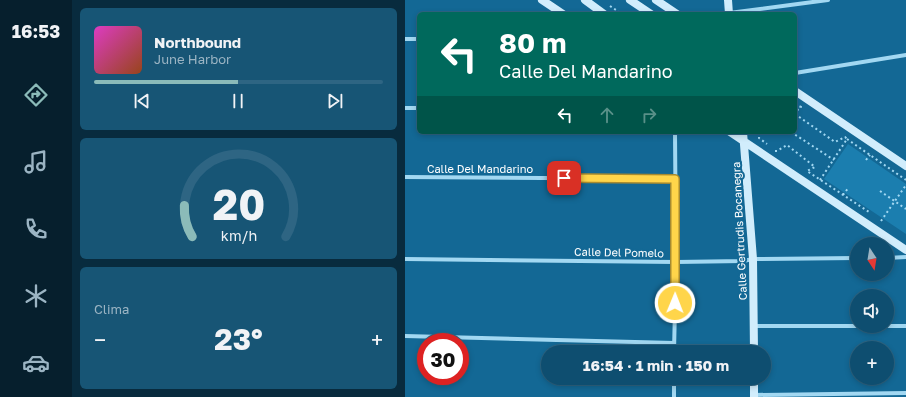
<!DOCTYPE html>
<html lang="es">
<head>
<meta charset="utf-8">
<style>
	body { margin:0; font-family:"Golos Text",sans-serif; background:#175575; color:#f1f3f6; height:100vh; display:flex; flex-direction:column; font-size:15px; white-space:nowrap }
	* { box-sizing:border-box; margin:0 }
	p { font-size:13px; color:#9bb4c3 }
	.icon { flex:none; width:22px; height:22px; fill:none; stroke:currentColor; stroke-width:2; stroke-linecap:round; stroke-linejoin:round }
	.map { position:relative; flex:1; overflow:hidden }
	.drawer { display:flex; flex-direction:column; gap:8px; padding:8px; background:#082b3e; width:333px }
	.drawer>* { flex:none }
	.guide { position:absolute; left:12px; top:12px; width:380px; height:122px; border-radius:6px; box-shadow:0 2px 6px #0003,0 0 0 1px #2e6583; background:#00695c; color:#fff; overflow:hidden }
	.needle { width:26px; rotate:168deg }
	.buttons { position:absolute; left:445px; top:237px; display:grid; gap:8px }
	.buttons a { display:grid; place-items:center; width:44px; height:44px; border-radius:50%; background:#0e4e70; box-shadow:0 2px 6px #0003,0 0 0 1px #2e6583; font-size:20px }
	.speed { position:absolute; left:12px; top:333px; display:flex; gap:8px; font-size:20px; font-weight:700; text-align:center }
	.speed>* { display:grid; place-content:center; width:52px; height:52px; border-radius:50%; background:#0e4e70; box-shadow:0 2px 6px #0003,0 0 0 1px #2e6583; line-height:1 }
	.speed .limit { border:6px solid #d22; background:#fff; color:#111 }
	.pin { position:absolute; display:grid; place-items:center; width:34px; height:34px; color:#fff; margin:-17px; border-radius:8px; box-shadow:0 2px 6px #0006 }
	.me { position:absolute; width:44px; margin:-22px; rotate:1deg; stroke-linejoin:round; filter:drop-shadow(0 0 3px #0008) }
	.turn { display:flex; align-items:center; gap:14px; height:84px; padding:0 16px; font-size:18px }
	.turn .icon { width:52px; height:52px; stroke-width:2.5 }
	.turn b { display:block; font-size:28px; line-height:34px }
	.lanes { display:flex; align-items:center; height:38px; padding:0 16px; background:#0003; justify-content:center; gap:20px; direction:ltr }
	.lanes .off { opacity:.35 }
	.big { font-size:30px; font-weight:700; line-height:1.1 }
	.drawer .widget { flex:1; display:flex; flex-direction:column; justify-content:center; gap:6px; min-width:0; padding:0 14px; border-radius:6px; background:#175575 }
	.drawer .dial { align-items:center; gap:0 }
	.dial svg { height:104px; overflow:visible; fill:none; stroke:#2e6583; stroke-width:7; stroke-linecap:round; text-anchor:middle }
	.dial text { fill:#f1f3f6; stroke:none }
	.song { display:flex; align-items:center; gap:12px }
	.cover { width:48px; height:48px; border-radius:6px; background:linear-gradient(135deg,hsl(310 70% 55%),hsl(20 70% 35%)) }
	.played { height:4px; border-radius:2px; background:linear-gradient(90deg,#8bbbb9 50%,#2e6583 50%) }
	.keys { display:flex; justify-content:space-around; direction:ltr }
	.heat { display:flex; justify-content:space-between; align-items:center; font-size:22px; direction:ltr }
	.trip { position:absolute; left:136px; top:345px; width:230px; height:40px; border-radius:20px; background:#0e4e70; box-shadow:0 2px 6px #0003,0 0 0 1px #2e6583; font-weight:700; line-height:40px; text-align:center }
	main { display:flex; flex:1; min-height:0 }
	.dock { display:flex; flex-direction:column; width:72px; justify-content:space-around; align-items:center; background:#061f2d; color:#9bb4c3 }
	.dock .icon { width:28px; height:28px }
	.dock .selected { color:#8bbbb9 }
	.dock b { font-size:18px; color:#f1f3f6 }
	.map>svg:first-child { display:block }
	.green { fill:#1b7eaf }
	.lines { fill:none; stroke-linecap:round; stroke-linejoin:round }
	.path { stroke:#a2d8f2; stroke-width:2; stroke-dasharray:2 3; stroke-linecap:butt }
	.street { stroke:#a2d8f2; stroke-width:4 }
	.secondary { stroke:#d1edfc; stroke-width:8 }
	.route-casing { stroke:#a68a30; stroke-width:10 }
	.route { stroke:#ffd54a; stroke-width:7 }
	.labels { text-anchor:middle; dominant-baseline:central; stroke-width:4; stroke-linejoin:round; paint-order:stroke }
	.street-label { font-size:11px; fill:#fff; stroke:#136895 }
</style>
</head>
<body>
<main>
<nav class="dock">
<b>16:53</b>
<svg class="icon selected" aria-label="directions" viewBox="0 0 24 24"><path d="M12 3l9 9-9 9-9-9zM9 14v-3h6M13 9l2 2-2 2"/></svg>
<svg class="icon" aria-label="music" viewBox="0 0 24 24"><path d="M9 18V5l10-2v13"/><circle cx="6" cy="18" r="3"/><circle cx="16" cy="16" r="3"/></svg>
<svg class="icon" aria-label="phone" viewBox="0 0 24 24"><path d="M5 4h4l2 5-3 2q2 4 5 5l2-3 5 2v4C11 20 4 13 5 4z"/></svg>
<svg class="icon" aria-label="climate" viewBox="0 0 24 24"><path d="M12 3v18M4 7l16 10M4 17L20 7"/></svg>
<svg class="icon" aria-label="car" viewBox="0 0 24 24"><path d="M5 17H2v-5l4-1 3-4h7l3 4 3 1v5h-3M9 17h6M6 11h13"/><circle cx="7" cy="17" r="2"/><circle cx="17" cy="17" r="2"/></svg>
</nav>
<section class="drawer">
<div class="widget">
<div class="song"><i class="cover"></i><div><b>Northbound</b><p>June Harbor</p></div></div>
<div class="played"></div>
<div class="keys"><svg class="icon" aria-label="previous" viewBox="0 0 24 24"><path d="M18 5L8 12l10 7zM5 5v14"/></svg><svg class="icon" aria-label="pause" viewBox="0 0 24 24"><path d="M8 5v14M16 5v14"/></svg><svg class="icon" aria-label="next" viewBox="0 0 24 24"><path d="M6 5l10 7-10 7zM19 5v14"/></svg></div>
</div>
<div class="widget dial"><svg viewBox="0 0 100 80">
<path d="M14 69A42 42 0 1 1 86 69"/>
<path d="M14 69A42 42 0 0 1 8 45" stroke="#8bbbb9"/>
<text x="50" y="56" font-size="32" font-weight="700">20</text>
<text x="50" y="72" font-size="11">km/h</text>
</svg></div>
<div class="widget"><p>Clima</p>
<div class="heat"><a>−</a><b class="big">23°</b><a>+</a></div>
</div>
</section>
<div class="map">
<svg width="501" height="397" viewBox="0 0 501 397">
	<rect width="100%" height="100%" fill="#136895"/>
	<path class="green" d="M 443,144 L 501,184 L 501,234 L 419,179 Z"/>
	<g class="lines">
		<path class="path" d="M 205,6 L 217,14
			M 390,104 L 396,107 L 390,112
			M 390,114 L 430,142 L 440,137 L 442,139 L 415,180
			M 354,132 L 354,138 L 362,144
			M 386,132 L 429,160
			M 442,139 L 501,180
			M 370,151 L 372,151 L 382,145 L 410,167 L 402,171 L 464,212
			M 461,160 L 465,155
			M 475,191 L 501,209
			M 438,195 L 444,187
			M 476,221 L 501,185"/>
		<path class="street" d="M 324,13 L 423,0
			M 0,39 L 14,39
			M 390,73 L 501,55
			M 0,108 L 14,108
			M 0,177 L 270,179
			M 482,258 L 501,257
			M 0,259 L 271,262 L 338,261 L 348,259 L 452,258
			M 349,326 L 452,326
			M 482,326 L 501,326
			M 0,336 L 269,343
			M 269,352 L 271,262 L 270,132
			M 349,395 L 501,393
			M 269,397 L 269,378"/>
		<path class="secondary" d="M 137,0 L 158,14
			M 180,0 L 199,14
			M 225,0 L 246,14
			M 251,0 L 272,14
			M 323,0 L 324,14
			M 390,91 L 501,166
			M 325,132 L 501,250
			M 338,132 L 348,259 L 349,352
			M 349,378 L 349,397"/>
	</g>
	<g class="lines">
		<g class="route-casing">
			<path id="route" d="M 159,178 L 270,179 L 270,303"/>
		</g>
		<use href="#route" class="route"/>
	</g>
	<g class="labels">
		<g class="street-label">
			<text x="75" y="168">Calle Del Mandarino</text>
			<text transform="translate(334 231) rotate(-93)">Calle Gertrudis Bocanegra</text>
			<text transform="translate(214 252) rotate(1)">Calle Del Pomelo</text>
		</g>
	</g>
</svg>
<div class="buttons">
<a><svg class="needle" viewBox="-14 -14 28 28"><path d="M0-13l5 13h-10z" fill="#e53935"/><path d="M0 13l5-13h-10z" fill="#9bb4c3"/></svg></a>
<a><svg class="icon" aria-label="sound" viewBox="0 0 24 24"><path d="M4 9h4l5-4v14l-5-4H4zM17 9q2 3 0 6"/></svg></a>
<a>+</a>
</div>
<div class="speed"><div class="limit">30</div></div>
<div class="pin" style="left:159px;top:178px;background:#d93025"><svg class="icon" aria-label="arrive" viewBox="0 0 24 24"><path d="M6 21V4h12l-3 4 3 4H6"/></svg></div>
<svg class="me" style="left:270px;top:303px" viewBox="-20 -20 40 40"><circle r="17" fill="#ffd54a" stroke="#fff" stroke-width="3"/><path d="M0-11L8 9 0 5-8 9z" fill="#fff"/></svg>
<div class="trip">16:54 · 1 min · 150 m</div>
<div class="guide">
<div class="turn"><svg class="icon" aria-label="left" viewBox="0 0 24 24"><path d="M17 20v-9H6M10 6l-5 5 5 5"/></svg><div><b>80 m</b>Calle Del Mandarino</div></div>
<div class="lanes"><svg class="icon" aria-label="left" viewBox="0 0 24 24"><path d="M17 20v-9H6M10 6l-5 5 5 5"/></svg><svg class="icon off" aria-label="ahead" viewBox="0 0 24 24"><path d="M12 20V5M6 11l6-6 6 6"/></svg><svg class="icon off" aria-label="right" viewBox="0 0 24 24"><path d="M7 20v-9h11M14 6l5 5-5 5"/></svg></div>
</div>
</div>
</main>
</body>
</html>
